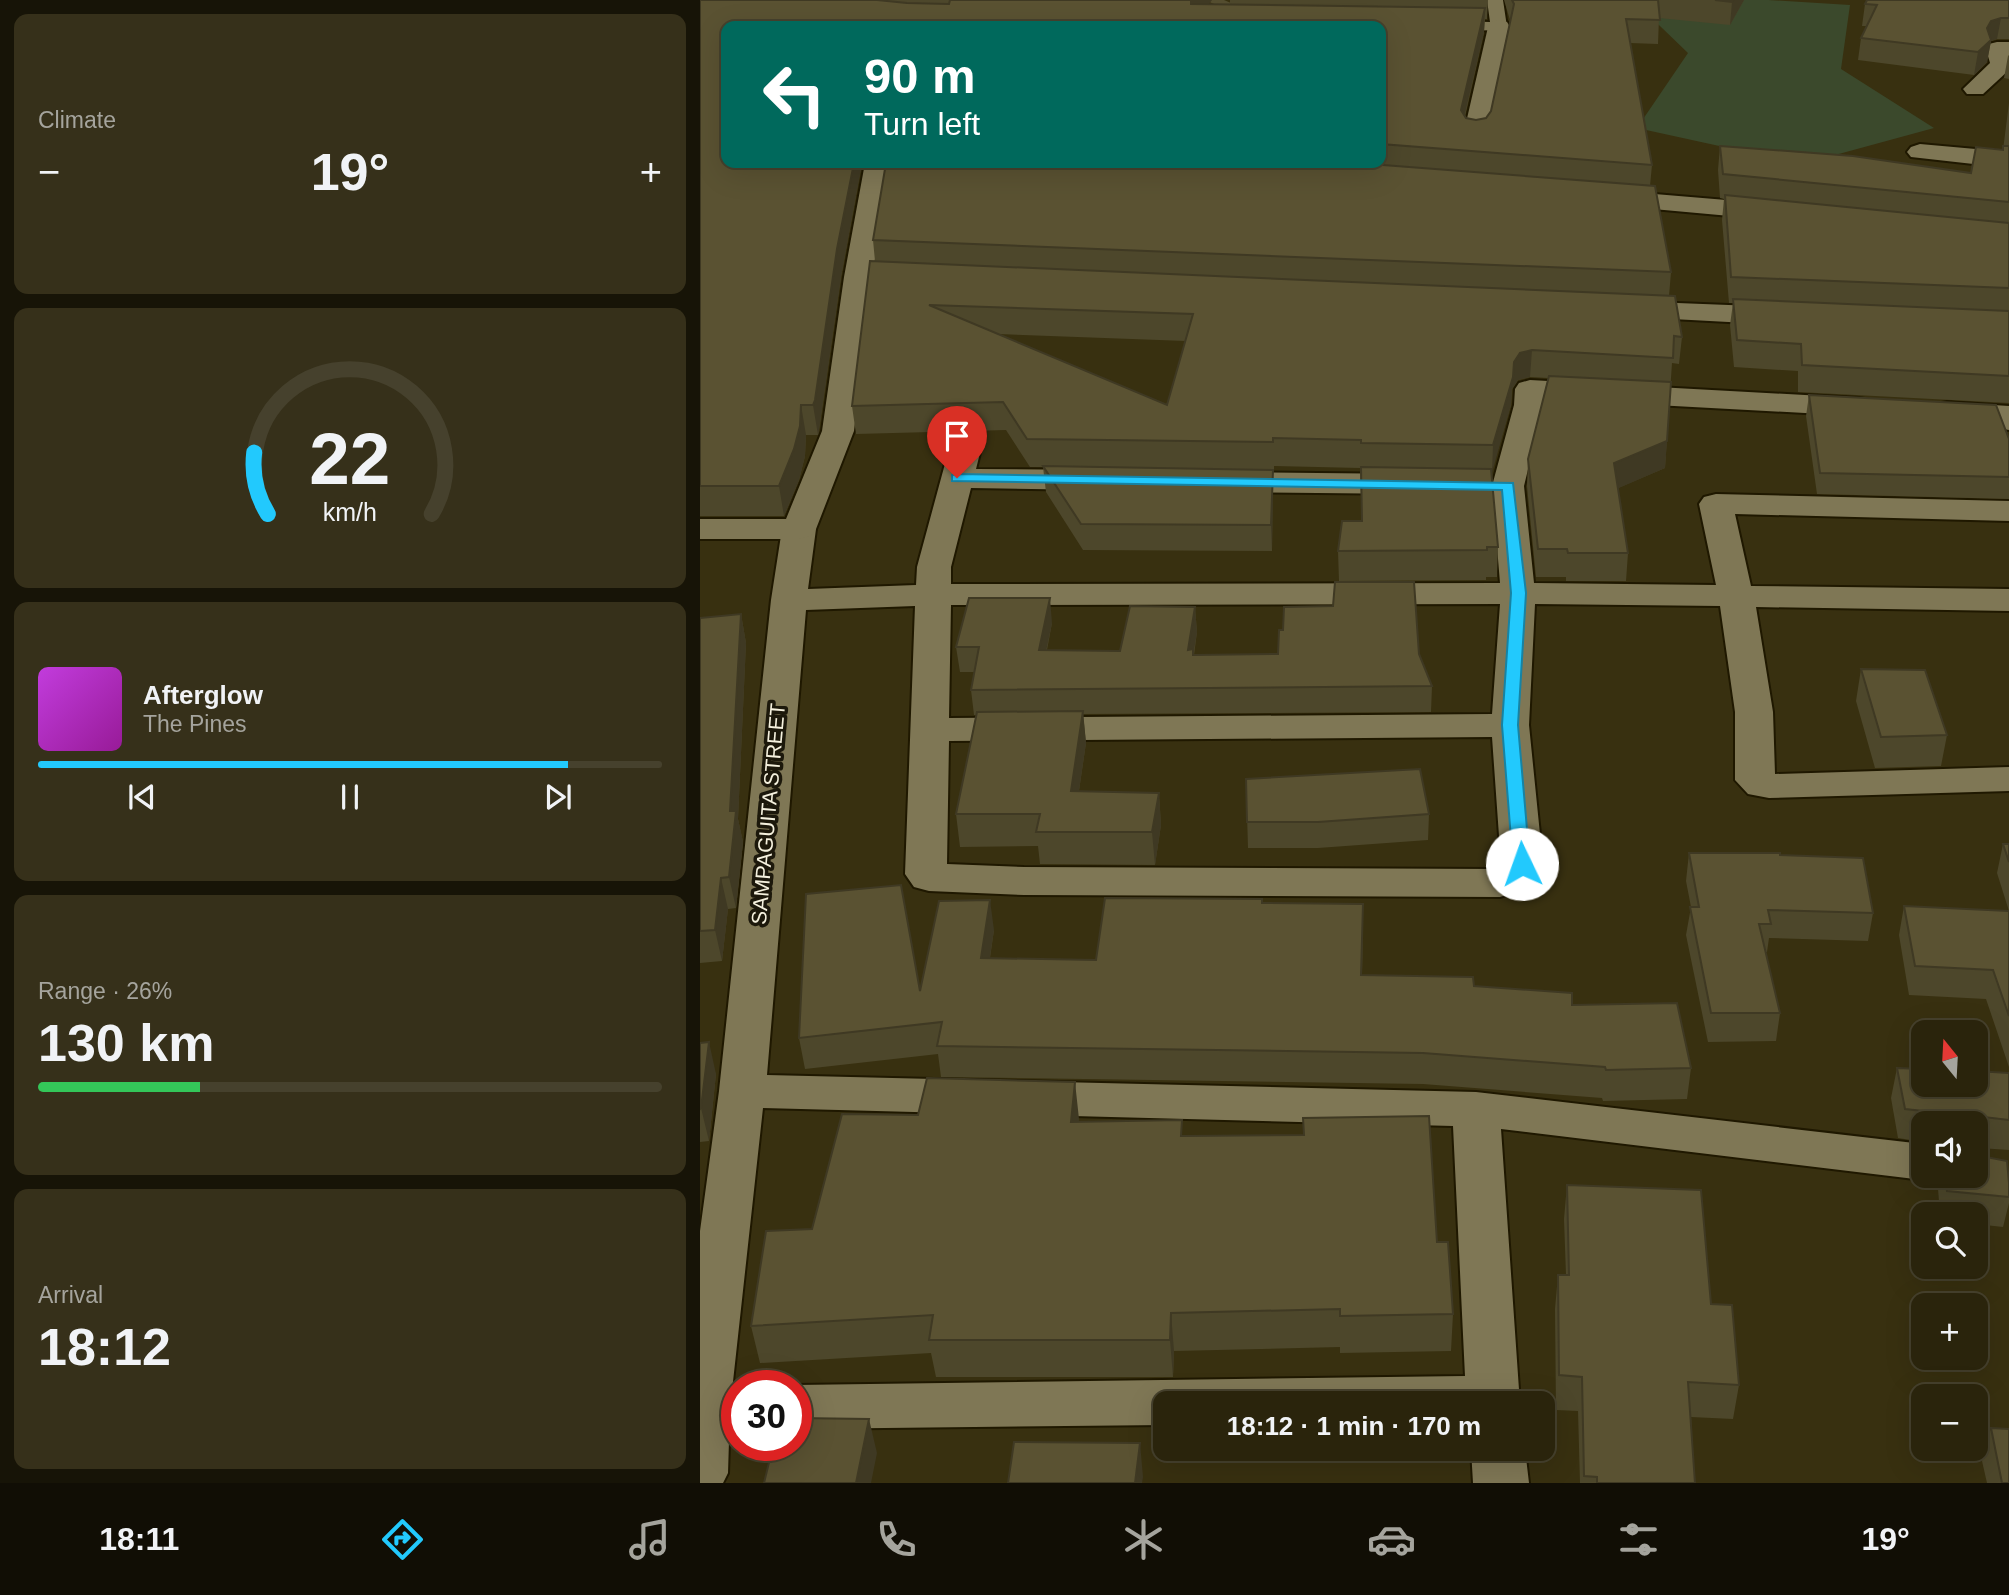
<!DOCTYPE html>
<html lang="en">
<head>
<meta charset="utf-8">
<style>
	body { margin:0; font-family:Helvetica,sans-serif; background:#36301a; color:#f1f3f6; height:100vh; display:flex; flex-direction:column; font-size:26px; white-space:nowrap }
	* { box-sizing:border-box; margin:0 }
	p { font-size:23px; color:#a5a49d }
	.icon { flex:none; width:38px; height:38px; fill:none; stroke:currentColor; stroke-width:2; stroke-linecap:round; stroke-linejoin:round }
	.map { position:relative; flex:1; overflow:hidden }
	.sheet { display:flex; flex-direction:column; gap:14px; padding:14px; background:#171407; width:700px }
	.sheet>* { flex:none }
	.top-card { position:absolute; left:21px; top:21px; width:665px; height:147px; border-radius:14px; box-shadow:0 7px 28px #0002,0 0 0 2px #46412d; background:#00695c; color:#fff; overflow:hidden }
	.needle { width:46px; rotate:342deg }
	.controls { position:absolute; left:1211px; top:1020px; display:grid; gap:14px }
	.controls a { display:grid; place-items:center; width:77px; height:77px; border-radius:14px; background:#2a240c; box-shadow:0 7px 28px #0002,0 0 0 2px #46412d; font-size:35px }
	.speed { position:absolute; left:21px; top:1370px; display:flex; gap:14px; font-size:35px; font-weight:700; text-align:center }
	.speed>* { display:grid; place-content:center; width:91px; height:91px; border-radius:50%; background:#2a240c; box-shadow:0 7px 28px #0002,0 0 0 2px #46412d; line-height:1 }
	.speed .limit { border:10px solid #d22; background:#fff; color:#111 }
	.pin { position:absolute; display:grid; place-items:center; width:60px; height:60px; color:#fff; margin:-72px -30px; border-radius:50% 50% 50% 0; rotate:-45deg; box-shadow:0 0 7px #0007 }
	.pin .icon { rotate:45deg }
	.me { position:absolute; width:77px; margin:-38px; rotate:357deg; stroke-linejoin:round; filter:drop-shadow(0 0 5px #0008) }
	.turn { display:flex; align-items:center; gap:24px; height:147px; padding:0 28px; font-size:32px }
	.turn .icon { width:91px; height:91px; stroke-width:2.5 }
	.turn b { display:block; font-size:49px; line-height:60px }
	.big { font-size:52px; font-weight:600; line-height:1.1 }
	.sheet .widget { flex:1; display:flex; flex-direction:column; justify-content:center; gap:10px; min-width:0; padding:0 24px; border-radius:14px; background:#36301a }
	.sheet .dial { align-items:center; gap:0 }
	.dial svg { height:182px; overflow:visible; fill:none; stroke:#46412d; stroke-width:7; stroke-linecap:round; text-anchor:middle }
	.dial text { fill:#f1f3f6; stroke:none }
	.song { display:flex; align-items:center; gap:21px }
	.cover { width:84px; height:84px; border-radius:10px; background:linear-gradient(135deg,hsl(290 70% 55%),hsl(300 70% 35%)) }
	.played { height:7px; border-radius:4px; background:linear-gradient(90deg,#22c9fd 85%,#46412d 85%) }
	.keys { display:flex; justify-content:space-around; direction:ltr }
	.heat { display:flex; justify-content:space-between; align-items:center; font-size:38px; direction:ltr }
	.charge { height:10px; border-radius:5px; background:linear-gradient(90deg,#34c759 26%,#46412d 0) }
	.trip { position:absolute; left:453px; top:1391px; width:402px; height:70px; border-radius:14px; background:#2a240c; box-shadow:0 7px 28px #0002,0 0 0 2px #46412d; font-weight:600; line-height:70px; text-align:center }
	.menu { display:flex; height:112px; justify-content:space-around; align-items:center; background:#110e05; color:#a5a49d }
	.menu .icon { width:49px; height:49px }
	.menu .active { color:#22c9fd }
	.menu b { font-size:32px; color:#f1f3f6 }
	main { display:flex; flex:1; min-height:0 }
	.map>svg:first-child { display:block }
	.green { fill:#3b492c }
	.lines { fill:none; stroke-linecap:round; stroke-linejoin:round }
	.pedestrian-tunnel { stroke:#544d2f; stroke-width:24; stroke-dasharray:24 12; stroke-linecap:butt }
	.service-casing { stroke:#1f1800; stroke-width:4 }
	.pedestrian-casing { stroke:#1f1800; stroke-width:4 }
	.minor-casing { stroke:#1f1800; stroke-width:4 }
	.tertiary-casing { stroke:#1f1800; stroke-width:4 }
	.service { fill:#7f7755; fill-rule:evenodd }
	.pedestrian { fill:#7f7755; fill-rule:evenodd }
	.minor { fill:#7f7755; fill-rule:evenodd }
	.tertiary { fill:#7f7755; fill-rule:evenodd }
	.wall { fill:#4d472b; fill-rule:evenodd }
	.shaded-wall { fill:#3f3923 }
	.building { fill:#5a5232; stroke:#3f3923; stroke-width:2; fill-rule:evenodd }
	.route { fill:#22c9fd; stroke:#1683a4; stroke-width:2 }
	.labels { text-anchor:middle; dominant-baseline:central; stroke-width:7; stroke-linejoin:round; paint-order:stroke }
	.street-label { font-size:21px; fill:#f5f1de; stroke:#1c180b }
</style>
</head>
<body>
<main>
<section class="sheet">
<div class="widget"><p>Climate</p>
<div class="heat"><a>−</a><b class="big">19°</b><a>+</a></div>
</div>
<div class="widget dial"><svg viewBox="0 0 100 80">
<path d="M14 69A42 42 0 1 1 86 69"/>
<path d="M14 69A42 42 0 0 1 8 42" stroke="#22c9fd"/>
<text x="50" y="56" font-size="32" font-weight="700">22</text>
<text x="50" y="72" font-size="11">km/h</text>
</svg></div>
<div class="widget">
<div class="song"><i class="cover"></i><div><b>Afterglow</b><p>The Pines</p></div></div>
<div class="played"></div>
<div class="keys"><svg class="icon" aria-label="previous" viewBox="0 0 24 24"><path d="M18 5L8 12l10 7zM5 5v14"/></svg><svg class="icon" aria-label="pause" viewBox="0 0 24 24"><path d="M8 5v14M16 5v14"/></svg><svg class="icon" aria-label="next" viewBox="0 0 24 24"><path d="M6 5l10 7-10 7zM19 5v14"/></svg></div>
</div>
<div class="widget"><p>Range · 26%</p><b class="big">130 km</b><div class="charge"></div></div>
<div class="widget"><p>Arrival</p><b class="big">18:12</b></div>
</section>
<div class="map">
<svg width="1309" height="1483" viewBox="0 0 1309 1483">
	<rect width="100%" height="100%" fill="#383010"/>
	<path class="green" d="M 933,0 L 1068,0 L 1150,5 L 1141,69 L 1234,128 L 1102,164 L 937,128 L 988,53 Z"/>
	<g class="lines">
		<path class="pedestrian-tunnel" d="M 521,7 L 524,0"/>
		<g class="service-casing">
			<path id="service" d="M 787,0 L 803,0 L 807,27 L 805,30 L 746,31 L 738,26 L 746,21 L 790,22 Z"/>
		</g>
		<g class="pedestrian-casing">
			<path id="pedestrian" d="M 799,20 L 807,22 L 810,27 L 787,136 L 784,141 L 775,143 L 766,141 L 763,136 L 788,27 L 791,22 Z"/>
		</g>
		<g class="minor-casing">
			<path id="minor" d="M 1297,42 L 1309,42 L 1309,70 L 1283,94 L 1267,94 L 1263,89 L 1290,63 L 1286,49 L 1289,44 Z
				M 1220,144 L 1309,152 L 1309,168 L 1211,157 L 1207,152 L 1211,147 Z
				M 907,190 L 1074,204 L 1083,206 L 1087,212 L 1083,218 L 1074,220 L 898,204 L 894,198 L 898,192 Z
				M 926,301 L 1083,307 L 1093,310 L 1097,316 L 1093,322 L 1083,325 L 916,316 L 912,310 L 916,304 Z
				M 830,380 L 1159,398 L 1170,400 L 1174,407 L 1170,414 L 1159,416 L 845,399 L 824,486 L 834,583 L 1016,585 L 999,504 L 1004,497 L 1016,494 L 1309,501 L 1309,521 L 1035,514 L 1051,586 L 1309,589 L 1309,611 L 1056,607 L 1073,712 L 1075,774 L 1309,767 L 1309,791 L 1069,798 L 1048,794 L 1035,780 L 1035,712 L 1020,606 L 835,604 L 829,725 L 843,864 L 831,887 L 800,897 L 324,895 L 229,891 L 214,887 L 205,874 L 215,606 L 106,610 L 67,1075 L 776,1092 L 1223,1144 L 1223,1176 L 1236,1176 L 1223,1180 L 801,1129 L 820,1404 L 466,1404 L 466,1425 L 96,1429 L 96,1386 L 92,1386 L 96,1385 L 765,1376 L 753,1126 L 63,1108 L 30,1409 L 28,1473 L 23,1483 L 0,1483 L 0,1231 L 19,1091 L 71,600 L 82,529 L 87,522 L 99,519 L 111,522 L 116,529 L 108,589 L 216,585 L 217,567 L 249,449 L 254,442 L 265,439 L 276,442 L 281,449 L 276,469 L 395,470 L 407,473 L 411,480 L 407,487 L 395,490 L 271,488 L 251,567 L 251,584 L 800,583 L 792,486 L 814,405 L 815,389 L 819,383 ZM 800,604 L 792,714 L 249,718 L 251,605 ZM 792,737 L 801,864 L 796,869 L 324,867 L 247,864 L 249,741 Z
				M 1247,402 L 1309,406 L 1309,430 L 1298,428 L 1293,423 L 1236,418 L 1231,411 L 1236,404 Z
				M 521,472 L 713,474 L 725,477 L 729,484 L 725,491 L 713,494 L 521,492 L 509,489 L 505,482 L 509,475 Z
				M 771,1449 L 825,1449 L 829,1483 L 773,1483 Z"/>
		</g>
		<g class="tertiary-casing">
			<path id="tertiary" d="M 165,163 L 191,163 L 172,277 L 154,431 L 116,529 L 111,536 L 99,539 L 0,539 L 0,519 L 86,519 L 122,431 L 144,277 Z"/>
		</g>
		<use href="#service" class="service"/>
		<use href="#pedestrian" class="pedestrian"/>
		<use href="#minor" class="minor"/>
		<use href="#tertiary" class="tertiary"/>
	</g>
	<path class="wall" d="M 0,0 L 512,0 L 508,4 L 530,5 L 530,0 L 529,0 L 788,0 L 787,19 L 785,19 L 784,32 L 765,116 L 766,118 L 776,120 L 786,118 L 791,111 L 810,20 L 804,0 L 1044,0 L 1030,25 L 959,18 L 958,44 L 930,43 L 952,165 L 950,186 L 971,272 L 969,296 L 982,337 L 979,364 L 972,363 L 965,468 L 918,488 L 928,553 L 926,581 L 866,581 L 866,577 L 836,577 L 827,486 L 828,459 L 848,378 L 830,377 L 818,380 L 812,389 L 811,405 L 791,473 L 798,547 L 797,577 L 786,577 L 786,580 L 639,581 L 638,551 L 662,521 L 660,468 L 574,466 L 574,470 L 573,470 L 572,551 L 383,550 L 346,492 L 343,467 L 330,467 L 306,430 L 156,434 L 152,406 L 175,261 L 173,240 L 186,163 L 681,163 L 681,26 L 26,163 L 162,163 L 141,277 L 119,430 L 118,435 L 106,435 L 105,456 L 99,480 L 84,516 L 0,516 ZM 298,334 L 486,341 L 467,405 Z
		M 1309,0 L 1309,39 L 1297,39 L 1291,41 L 1287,62 L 1274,75 L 1158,60 L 1161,38 L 1167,26 L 1162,26 L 1165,4 Z
		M 1309,55 L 1309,79 L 1304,78 L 1308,56 Z
		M 1309,103 L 1309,403 L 1098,392 L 1098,371 L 1034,367 L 1030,325 L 1033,303 L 1029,303 L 1022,220 L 1024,199 L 1020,198 L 1018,170 L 1020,146 L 1271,173 L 1303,150 Z
		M 1109,395 L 1309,439 L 1309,499 L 1117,494 L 1106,416 Z
		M 495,607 L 497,632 L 494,655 L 719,654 L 732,686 L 731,712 L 383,714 L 386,743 L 379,791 L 459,793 L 461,825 L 455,865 L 340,864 L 338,846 L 260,847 L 256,814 L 276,715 L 274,715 L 271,690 L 274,672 L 260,672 L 256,647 L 352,623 L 347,650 L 420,651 Z
		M 41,614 L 46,643 L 38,819 L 43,842 L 36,908 L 28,909 L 22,961 L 0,963 L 0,618 Z
		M 1161,669 L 1247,735 L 1241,766 L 1175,768 L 1156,701 Z
		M 546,779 L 729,814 L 728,840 L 618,848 L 548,848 Z
		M 1303,844 L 1309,844 L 1309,1067 L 1286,999 L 1209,995 L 1199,935 L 1204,906 L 1309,911 L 1297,873 Z
		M 989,853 L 1080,855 L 1173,913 L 1168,941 L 1069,938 L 1067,952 L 1066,952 L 1080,1013 L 1076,1041 L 1008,1042 L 986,935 L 991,907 L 986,881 Z
		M 562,903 L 663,934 L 662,975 L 774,986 L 872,1005 L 991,1068 L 987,1099 L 903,1101 L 902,1098 L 723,1084 L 241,1077 L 238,1054 L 105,1069 L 99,1038 L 220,991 L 294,930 L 290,958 L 396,960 Z
		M 0,1043 L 16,1074 L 9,1141 L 0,1142 Z
		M 1197,1068 L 1309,1073 L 1309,1150 L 1280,1148 L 1278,1156 L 1309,1183 L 1309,1203 L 1303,1227 L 1276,1224 L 1276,1214 L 1240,1214 L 1237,1176 L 1276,1176 L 1276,1124 L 1223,1124 L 1223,1142 L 1198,1138 L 1191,1098 Z
		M 379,1119 L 378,1122 L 483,1136 L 737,1242 L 753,1314 L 751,1351 L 640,1353 L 640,1347 L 474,1351 L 473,1377 L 236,1377 L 231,1353 L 60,1363 L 51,1326 L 112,1229 Z
		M 867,1185 L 1011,1304 L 1039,1385 L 1033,1419 L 991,1417 L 995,1483 L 880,1483 L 878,1411 L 856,1410 L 855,1309 L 858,1275 L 866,1275 L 864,1219 Z
		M 1291,1428 L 1309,1483 L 1287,1483 L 1282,1461 Z"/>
	<path class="shaded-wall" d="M 491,0 L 512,0 L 492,24 L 491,1 Z
		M 1033,0 L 1044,0 L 1030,25 L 1032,2 Z
		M 785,8 L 784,32 L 760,135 L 761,110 Z
		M 1301,18 L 1297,39 L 1291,41 L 1287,62 L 1274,75 L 1278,52 L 1287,28 L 1291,21 Z
		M 154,163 L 162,163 L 141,277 L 119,430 L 118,435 L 113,405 L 137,249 Z
		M 832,350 L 830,377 L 818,380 L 812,389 L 811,405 L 792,473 L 793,445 L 814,362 L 820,353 Z
		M 101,405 L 106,435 L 105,456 L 99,480 L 84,516 L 79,486 Z
		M 967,441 L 965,468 L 912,491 L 914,463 Z
		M 573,470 L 573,495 L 572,551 L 571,525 Z
		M 350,598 L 352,623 L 341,675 L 339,650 Z
		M 495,607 L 497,632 L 494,650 L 488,650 Z
		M 41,614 L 46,643 L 38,819 L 43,842 L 36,908 L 29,877 L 30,811 Z
		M 383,711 L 386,743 L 374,824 L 371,791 Z
		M 459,793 L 461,825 L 455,865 L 452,832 Z
		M 21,878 L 28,909 L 22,961 L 15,930 Z
		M 290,900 L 294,930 L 285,989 L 281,958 Z
		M 9,1042 L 16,1074 L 9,1141 L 1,1108 Z
		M 375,1082 L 379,1119 L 375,1159 L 371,1122 Z
		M 471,1313 L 474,1351 L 473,1377 L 470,1340 Z
		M 169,1419 L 177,1453 L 171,1483 L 156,1483 Z
		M 440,1443 L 443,1477 L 442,1483 L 435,1483 Z"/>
	<path class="building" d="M 0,0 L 177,0 L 207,3 L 249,4 L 250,0 L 491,0 L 491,4 L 785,8 L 761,110 L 766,118 L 776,120 L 786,118 L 791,111 L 814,4 L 812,0 L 958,0 L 960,20 L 926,19 L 952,165 L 681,144 L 681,26 L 26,26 L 26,163 L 154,163 L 137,249 L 115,400 L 113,405 L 101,405 L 100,426 L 94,449 L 79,486 L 0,486 Z
		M 1015,0 L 1033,0 L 1032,2 Z
		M 1167,0 L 1309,0 L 1309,18 L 1301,18 L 1291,21 L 1287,28 L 1291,40 L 1278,52 L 1161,38 L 1177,5 L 1165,4 Z
		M 1020,146 L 1153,156 L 1271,173 L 1276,147 L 1303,150 L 1303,146 L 1309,146 L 1309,202 L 1023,174 Z
		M 186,163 L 657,163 L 955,186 L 971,272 L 173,240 Z
		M 1025,195 L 1309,223 L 1309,288 L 1031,277 Z
		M 170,261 L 975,296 L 982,337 L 974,336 L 973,358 L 832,350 L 820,353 L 814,362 L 813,377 L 793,445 L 661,443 L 661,440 L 573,438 L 573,442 L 327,439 L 303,402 L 152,406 ZM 229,305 L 493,314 L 467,405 Z
		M 1033,299 L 1309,311 L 1309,376 L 1102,365 L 1101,344 L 1037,340 Z
		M 849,376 L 971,382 L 967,441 L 914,463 L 928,553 L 868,553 L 867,549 L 838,549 L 828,459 Z
		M 1109,395 L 1296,405 L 1309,439 L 1309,477 L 1120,473 Z
		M 343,466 L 573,470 L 571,525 L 381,524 Z
		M 661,467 L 791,469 L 798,547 L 787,547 L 787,550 L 638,551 L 642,521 L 662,521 Z
		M 635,582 L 714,582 L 719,654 L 732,686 L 271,690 L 279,647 L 256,647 L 269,598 L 350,598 L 339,650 L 420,651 L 430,606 L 495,607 L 488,650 L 493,649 L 493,655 L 578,654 L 579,630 L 583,630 L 584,607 L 633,606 Z
		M 41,614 L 30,811 L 36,811 L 29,877 L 21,878 L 15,930 L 0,931 L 0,618 Z
		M 1161,669 L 1225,670 L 1247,735 L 1181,737 Z
		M 383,711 L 371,791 L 459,793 L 452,832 L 336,832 L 340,814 L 256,814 L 277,712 Z
		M 720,769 L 729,814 L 618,822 L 547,822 L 546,779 Z
		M 1303,844 L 1309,844 L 1309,862 Z
		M 989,853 L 1080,853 L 1080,855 L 1163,858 L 1173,913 L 1068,910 L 1071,924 L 1059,924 L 1080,1013 L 1011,1013 L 990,907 L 999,907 Z
		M 201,885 L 220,991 L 239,901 L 290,900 L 281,958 L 396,960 L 405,898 L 562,899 L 562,903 L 663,904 L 661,975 L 773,977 L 774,986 L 872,993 L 872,1005 L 977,1003 L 991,1068 L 906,1070 L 905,1067 L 723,1053 L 237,1046 L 242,1022 L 99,1038 L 106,894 Z
		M 1204,906 L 1309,911 L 1309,1016 L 1293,970 L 1215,966 Z
		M 9,1042 L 1,1108 L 0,1109 L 0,1043 Z
		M 1197,1068 L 1223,1069 L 1223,1085 L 1276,1085 L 1276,1071 L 1309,1073 L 1309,1120 L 1284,1117 L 1281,1120 L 1281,1143 L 1276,1143 L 1276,1124 L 1232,1124 L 1232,1112 L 1205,1109 Z
		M 227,1078 L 375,1082 L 371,1122 L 482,1120 L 481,1136 L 604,1135 L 603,1118 L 729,1116 L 737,1242 L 748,1242 L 753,1314 L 640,1316 L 640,1309 L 471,1313 L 470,1340 L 229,1340 L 233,1315 L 51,1326 L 66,1231 L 112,1229 L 142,1114 L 218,1115 Z
		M 1276,1155 L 1307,1161 L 1309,1183 L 1309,1197 L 1247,1191 L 1246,1176 L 1276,1176 Z
		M 867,1185 L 1001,1190 L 1011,1304 L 1032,1305 L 1039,1385 L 988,1382 L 995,1483 L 897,1483 L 897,1477 L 884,1476 L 882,1377 L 859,1375 L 858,1275 L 869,1275 Z
		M 96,1418 L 169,1419 L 156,1483 L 64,1483 L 73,1446 L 96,1446 Z
		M 1291,1428 L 1309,1429 L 1309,1483 L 1302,1483 Z
		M 314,1442 L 440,1443 L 435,1483 L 308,1483 Z"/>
	<path class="route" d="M 257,474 L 813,483 L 826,593 L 818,725 L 830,864 L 828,868 L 816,868 L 813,864 L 802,725 L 811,593 L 802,490 L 252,481 L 252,475 Z"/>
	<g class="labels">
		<g class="street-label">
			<text transform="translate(68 814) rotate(-85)">SAMPAGUITA STREET</text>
		</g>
	</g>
</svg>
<div class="controls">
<a><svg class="needle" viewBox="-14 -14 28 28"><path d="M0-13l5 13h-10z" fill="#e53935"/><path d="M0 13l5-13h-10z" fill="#a5a49d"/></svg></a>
<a><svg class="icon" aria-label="sound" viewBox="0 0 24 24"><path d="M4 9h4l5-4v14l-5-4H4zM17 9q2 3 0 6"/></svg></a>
<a><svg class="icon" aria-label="search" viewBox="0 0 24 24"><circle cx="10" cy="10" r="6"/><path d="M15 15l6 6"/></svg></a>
<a>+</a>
<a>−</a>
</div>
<div class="speed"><div class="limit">30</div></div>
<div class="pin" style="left:257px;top:478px;background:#d93025"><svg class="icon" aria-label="arrive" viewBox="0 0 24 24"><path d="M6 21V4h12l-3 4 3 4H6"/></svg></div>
<svg class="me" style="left:822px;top:864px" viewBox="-20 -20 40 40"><circle r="19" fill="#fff"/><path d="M0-13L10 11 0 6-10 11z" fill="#22c9fd"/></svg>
<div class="trip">18:12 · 1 min · 170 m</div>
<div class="top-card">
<div class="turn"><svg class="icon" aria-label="left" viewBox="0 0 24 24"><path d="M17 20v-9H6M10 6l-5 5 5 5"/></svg><div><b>90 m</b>Turn left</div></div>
</div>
</div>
</main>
<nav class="menu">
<b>18:11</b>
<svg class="icon active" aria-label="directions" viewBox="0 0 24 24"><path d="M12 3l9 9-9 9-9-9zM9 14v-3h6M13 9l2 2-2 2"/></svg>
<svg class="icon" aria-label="music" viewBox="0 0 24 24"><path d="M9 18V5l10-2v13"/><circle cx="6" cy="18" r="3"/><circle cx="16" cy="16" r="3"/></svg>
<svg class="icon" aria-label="phone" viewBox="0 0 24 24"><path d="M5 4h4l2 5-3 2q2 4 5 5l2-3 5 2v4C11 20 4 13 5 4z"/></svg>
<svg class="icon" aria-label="climate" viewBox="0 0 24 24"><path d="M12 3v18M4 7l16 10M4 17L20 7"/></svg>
<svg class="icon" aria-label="car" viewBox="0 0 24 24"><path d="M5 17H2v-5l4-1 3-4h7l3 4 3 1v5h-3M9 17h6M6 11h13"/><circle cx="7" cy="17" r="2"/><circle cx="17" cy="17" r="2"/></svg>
<svg class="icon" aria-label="filters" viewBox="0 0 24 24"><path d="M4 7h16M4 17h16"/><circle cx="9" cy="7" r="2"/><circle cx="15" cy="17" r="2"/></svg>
<b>19°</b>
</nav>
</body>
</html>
